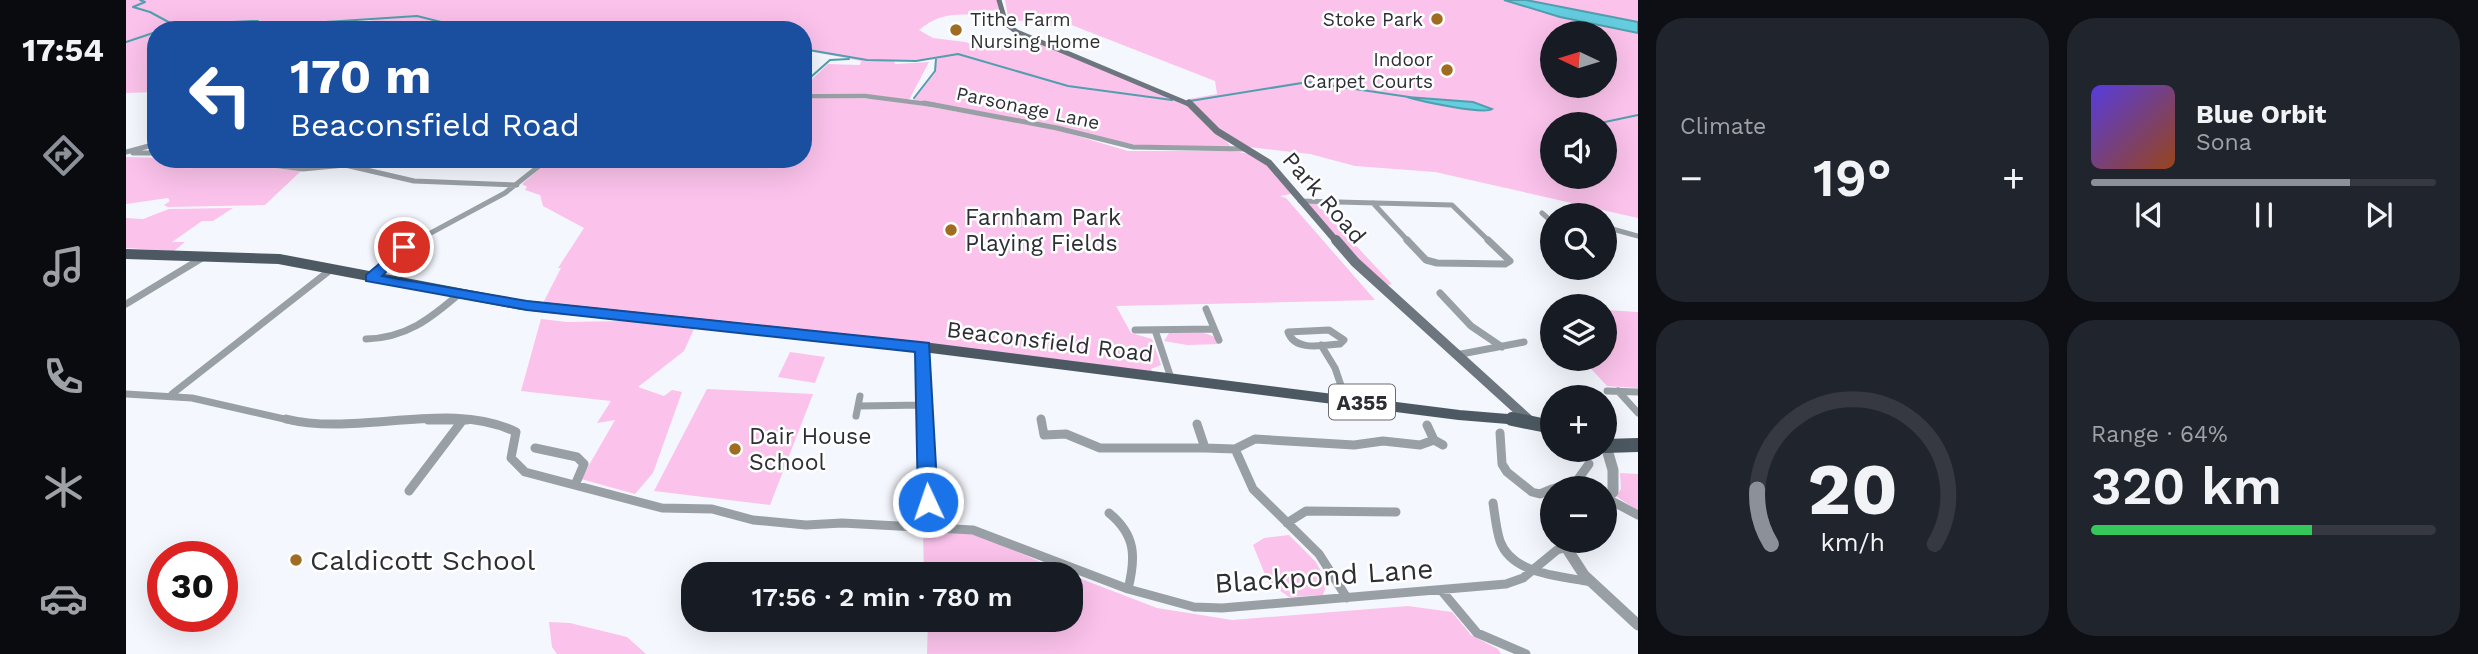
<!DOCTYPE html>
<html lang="en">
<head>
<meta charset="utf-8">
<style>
	body { margin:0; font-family:"Work Sans",sans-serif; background:#20242c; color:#f1f3f6; height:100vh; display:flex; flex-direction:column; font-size:26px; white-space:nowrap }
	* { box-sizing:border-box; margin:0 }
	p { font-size:23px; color:#9ea1a6 }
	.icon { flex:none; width:38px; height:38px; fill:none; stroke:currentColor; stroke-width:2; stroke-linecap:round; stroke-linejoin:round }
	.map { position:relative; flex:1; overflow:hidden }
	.details { display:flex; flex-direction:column; gap:18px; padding:18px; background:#0d0f14; width:840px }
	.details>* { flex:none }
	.banner { position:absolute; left:21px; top:21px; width:665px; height:147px; border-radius:28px; box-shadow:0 7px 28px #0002; background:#1a4fa0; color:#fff; overflow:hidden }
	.needle { width:46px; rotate:274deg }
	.fabs { position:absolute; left:1414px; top:21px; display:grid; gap:14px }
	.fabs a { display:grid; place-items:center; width:77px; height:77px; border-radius:50%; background:#171b24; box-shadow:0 7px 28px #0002; font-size:35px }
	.speed { position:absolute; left:21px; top:541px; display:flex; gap:14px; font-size:35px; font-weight:700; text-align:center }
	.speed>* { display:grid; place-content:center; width:91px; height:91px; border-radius:50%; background:#171b24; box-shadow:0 7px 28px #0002; line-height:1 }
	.speed .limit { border:10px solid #d22; background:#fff; color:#111 }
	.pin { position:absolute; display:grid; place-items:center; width:60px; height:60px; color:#fff; margin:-30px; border:4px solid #fff; border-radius:50%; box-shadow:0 2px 7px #0007 }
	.me { position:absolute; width:77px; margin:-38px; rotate:357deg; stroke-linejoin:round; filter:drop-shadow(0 0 5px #0008) }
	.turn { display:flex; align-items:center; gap:24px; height:147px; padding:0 28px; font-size:32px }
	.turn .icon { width:91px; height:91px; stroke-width:2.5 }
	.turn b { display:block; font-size:49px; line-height:60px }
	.big { font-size:52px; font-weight:600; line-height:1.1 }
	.details .tile { flex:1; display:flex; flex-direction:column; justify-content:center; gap:10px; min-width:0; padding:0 24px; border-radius:28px; background:#20242c }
	.details .dial { align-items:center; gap:0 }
	.dial svg { height:182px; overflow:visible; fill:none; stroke:#363941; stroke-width:7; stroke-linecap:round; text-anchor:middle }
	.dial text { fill:#f1f3f6; stroke:none }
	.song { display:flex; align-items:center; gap:21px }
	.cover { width:84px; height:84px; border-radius:10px; background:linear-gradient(135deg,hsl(250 70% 55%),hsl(20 70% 35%)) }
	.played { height:7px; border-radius:4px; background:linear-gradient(90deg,#8c9099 75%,#363941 75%) }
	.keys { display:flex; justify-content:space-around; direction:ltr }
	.heat { display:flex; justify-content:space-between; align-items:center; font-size:38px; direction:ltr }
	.charge { height:10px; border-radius:5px; background:linear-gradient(90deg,#34c759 64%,#363941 0) }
	.details .tiles { flex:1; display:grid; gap:18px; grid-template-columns:repeat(2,1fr) }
	.trip { position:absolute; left:555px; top:562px; width:402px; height:70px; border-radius:28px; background:#171b24; box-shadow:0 7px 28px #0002; font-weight:600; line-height:70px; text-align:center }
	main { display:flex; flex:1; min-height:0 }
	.tab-bar { display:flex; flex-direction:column; width:126px; justify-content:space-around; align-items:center; background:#090b0e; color:#9ea1a6 }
	.tab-bar .icon { width:49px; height:49px }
	.tab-bar .active { color:#8c9099 }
	.tab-bar b { font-size:32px; color:#f1f3f6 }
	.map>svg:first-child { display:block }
	.green { fill:#fbc2eb; fill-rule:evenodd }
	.water { fill:#63cee0; stroke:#539ead; stroke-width:2 }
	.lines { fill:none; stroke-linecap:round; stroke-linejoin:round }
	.stream { stroke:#539ead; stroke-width:2 }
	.minor-far3 { stroke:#99a0a5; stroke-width:4.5 }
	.minor-far2 { stroke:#99a0a5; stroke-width:5 }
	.minor-far1 { stroke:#99a0a5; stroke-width:7 }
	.minor { stroke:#99a0a5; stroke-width:9 }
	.tertiary { stroke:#99a0a5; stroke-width:11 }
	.secondary-far2 { stroke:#6d767e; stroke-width:5 }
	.secondary-far1 { stroke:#6d767e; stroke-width:7 }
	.secondary { stroke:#6d767e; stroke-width:10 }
	.primary-far1 { stroke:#4d5962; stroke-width:10 }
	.primary { stroke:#4d5962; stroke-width:14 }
	.route { fill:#1a73e8; stroke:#114b97; stroke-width:2 }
	.poi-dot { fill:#9f6c22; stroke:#fff; stroke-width:2.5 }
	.labels { text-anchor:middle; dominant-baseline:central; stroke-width:5; stroke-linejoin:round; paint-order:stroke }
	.far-poi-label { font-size:19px; fill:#2d2f35; stroke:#fff; text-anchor:end }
	.far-street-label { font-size:19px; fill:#2d2f35; stroke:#fff }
	.shield { fill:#fff; stroke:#6c6d72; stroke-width:2 }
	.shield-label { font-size:21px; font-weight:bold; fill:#2d2f35 }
	.street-label { font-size:23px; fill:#2d2f35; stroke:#fff }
	.poi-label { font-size:23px; fill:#2d2f35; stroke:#fff; text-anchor:start }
	.near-poi-label { font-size:28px; fill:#2d2f35; stroke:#fff; text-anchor:start }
	.near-street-label { font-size:28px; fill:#2d2f35; stroke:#fff }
</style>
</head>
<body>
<main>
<nav class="tab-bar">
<b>17:54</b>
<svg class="icon active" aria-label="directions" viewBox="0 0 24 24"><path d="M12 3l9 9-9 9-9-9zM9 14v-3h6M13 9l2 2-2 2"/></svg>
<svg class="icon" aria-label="music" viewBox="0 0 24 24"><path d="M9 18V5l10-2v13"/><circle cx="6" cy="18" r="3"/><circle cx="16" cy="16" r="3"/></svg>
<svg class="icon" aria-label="phone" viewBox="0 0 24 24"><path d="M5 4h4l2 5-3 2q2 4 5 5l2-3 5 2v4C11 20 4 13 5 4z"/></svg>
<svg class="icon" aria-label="climate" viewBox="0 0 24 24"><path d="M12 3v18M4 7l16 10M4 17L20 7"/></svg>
<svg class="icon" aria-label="car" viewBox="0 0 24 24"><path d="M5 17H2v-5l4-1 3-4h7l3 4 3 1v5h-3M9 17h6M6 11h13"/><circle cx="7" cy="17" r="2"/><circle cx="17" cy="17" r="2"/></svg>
</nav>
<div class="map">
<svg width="1512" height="654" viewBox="0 0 1512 654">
	<rect width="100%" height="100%" fill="#f5f7fe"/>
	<path class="green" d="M 0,0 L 871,0 L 874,11 L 858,10 L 857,16 C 832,13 813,13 793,30 L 807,38 L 839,42 L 860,49 L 903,39 L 1051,98 C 1060,105 1102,140 1105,147 L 1015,146 L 787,100 L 808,74 L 811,59 L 768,61 L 769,64 L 803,62 L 783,100 L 736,94 L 677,93 L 677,88 L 702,64 L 734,65 L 735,61 L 677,50 L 677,30 L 386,30 L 386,26 L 339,21 L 304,24 L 298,30 L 237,30 L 246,19 L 140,24 L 130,30 L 30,30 L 30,92 L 0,93 Z
		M 879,0 L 1512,0 L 1512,218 L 1309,172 L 1229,166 L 1184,154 L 1123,147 L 1085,123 L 1063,99 L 1091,94 L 1089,81 L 943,24 L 915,27 L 905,20 L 883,22 ZM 1426,33 L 1479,33 L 1479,86 L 1426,86 ZM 1426,124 L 1479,124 L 1479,177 L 1426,177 Z
		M 677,97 L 760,99 L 928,129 L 1002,151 L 1106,151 L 1125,154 L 1145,169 L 1165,194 L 1154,196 L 1160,198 L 1249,300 L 990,306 L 1005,333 L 1026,339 L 1035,365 L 1025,369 L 1027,373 L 416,305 L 435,268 L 432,268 L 458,228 L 417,206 L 414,195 L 399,190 L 401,187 L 396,184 L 425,159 L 677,159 Z
		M 0,157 L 73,159 L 175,171 L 139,205 L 42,207 L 38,205 L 44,201 L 42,198 L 0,204 Z
		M 1190,203 L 1266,284 L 1257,286 L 1180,204 Z
		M 107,208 L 87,221 L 76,221 L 46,242 L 59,242 L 48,251 L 0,248 L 0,218 L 17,219 L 43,209 Z
		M 1479,310 L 1512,312 L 1512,388 L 1481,386 L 1456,359 L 1479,359 Z
		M 415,319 L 441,322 L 498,321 L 568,329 L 558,351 L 512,387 L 538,396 L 546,390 L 556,392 L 527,473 L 509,494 L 455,479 L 489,420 L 471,423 L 485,401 L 395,391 Z
		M 1043,333 C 1061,333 1086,328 1095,344 L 1061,345 L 1038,341 Z
		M 664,352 L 699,357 L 689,383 L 652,377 Z
		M 581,389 L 687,394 L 644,505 L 528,491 Z
		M 1494,473 L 1512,474 L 1512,511 L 1490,496 L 1495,489 Z
		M 804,530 L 853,535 L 942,574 L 798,574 L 797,531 Z
		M 1163,535 L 1190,562 L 1201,583 L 1197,595 L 1163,597 L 1142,582 L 1127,545 L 1138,538 Z
		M 945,575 L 1031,608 L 1106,620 L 1282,606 L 1326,612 L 1345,635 L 1372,649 L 1375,654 L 801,654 L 802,620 L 945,620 Z
		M 423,622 L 444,623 L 501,637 L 520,654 L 431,654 L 426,647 Z"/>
	<path class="water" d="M 1378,0 L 1400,0 L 1512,22 L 1512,33 L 1434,17 Z
		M 1281,97 L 1347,102 L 1366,109 C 1358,115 1294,101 1281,97 Z"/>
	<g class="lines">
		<path class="stream" d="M 14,0 L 19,2 L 7,7 L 24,12 L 48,25 L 126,21 L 132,21 L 132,25 L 154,25 L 291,16 L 315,22 L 379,25 L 384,26 L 384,30
			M 39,30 L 47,25
			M 112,30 L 130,23
			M 441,30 L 454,30
			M 470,30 L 507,23 L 588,29
			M 0,42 L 30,32
			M 677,49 L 741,60 L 790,61 L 832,54 L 942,86 L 1046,100
			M 26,64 L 30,63
			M 677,84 L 704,60 L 723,59
			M 788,98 L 809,71 L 810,59
			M 1064,101 L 1182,82 L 1283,97
			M 1455,121 L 1479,122 L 1512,115"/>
		<path class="minor-far3" d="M 677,96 L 739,96 L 809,105"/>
		<path class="minor-far2" d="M 798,103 L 931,128 L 1007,147 L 1120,149
			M 0,152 L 30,144
			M 7,153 L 30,153
			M 98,159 L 177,169 L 219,165 L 288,181 L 391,185
			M 1174,201 L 1326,205 L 1364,242
			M 1247,203 L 1283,242
			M 1416,213 L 1424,220
			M 1479,227 L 1512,236
			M 288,242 L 379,193 L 422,159"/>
		<path class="minor-far1" d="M 1281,240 L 1300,260 L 1311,263 L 1379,264 L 1384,261 L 1362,240
			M 246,278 L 278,247 L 291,240
			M 1314,293 L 1345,326 L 1376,347
			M 0,304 L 76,258
			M 1080,309 L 1093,340
			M 1009,330 L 1088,329
			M 1029,330 L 1045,378
			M 1203,330 L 1218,340 L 1214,344 C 1197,345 1169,352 1162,332 Z
			M 240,339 C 280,338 304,319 333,294
			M 1195,345 L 1209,368 L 1220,400
			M 797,347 L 799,421
			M 1330,355 L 1398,342
			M 1481,391 L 1512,392
			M 1492,391 L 1512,413
			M 0,394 L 66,398 L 167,421
			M 46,394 L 203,271
			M 733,406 L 797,405
			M 730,416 L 734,396
			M 302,421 L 341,421"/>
		<path class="minor" d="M 160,419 C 233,437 324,399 390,432 L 385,458 L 399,472 L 536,508 L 586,509 L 627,520 L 680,525 L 716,523 L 847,530 L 1002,589 L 1068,607 L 1096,608 L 1380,584 L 1397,578 L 1431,550 L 1438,548
			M 799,419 L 803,527
			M 915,419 L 918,435 L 940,434 L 974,448 L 1079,448
			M 1071,424 L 1079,448 L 1109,449
			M 1374,433 L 1376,464 L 1381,472 L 1406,492 L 1414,494 L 1426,489
			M 1308,440 L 1317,445
			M 409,448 L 451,457 L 458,464 L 449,485
			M 1429,488 L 1450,482 L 1463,464
			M 283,491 L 336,421
			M 1480,498 L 1512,515
			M 1367,503 C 1369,515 1370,529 1374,541 C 1386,575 1436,576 1465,582
			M 983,513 C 1010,535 1010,557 1002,589
			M 1161,523 L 1180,511 L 1270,512
			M 1315,590 L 1351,633 L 1400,654
			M 1221,598 L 1193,554 L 1127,489 L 1109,449 L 1129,439 L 1228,445 L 1257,441 L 1294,445 L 1308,440 L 1301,425"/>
		<path class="tertiary" d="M 1479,498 L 1487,492 L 1487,470 L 1480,446
			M 1436,541 L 1458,575 L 1512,625"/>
		<path class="secondary-far2" d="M 873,0 L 880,24 L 891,32 L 1065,105"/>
		<path class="secondary-far1" d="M 1063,103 L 1091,131 L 1143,163 L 1211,242"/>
		<path class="secondary" d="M 1210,240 L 1229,262 L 1403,420"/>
		<path class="primary-far1" d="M 0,254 L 153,259 L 396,305 L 797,347 L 1333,415 L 1405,421"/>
		<path class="primary" d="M 1386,419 L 1426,427
			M 1479,446 L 1512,445"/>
	</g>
	<path class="route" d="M 278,243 L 285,247 L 256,276 L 401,301 L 803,343 L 812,502 L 809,508 L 795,508 L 792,502 L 789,352 L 401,310 L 240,281 L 240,275 Z"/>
	<g class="poi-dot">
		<circle cx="1311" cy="19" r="7"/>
		<circle cx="830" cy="30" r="7"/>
		<circle cx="1321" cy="70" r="7"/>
		<circle cx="825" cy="230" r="7"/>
		<circle cx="609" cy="449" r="7"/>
		<circle cx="170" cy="560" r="7"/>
	</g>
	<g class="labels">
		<g class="far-poi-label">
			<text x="844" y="19" text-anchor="start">Tithe Farm<tspan x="844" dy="22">Nursing Home</tspan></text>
			<text x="1297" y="19">Stoke Park</text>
			<text x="1307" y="59">Indoor<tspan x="1307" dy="22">Carpet Courts</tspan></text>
		</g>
		<g class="far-street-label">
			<text transform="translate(902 108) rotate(12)">Parsonage Lane</text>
		</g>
		<rect class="shield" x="1203" y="384.5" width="66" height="35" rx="5"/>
		<g class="shield-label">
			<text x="1236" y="402">A355</text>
		</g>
		<g class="street-label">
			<text transform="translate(1198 198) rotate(49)">Park Road</text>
			<text transform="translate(924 342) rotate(7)">Beaconsfield Road</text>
		</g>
		<g class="poi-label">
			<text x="839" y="217">Farnham Park<tspan x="839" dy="26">Playing Fields</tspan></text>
			<text x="623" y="436">Dair House<tspan x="623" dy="26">School</tspan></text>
		</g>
		<g class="near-poi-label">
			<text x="184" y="560">Caldicott School</text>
		</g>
		<g class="near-street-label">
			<text transform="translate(1198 576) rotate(-4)">Blackpond Lane</text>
		</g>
	</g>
</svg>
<div class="fabs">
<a><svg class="needle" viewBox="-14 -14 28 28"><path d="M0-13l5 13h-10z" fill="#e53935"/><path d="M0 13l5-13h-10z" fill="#9ea1a6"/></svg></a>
<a><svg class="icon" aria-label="sound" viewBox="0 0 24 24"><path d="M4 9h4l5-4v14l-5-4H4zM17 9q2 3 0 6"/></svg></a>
<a><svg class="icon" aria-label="search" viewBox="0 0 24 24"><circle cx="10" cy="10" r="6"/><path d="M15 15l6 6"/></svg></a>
<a><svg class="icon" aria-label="layers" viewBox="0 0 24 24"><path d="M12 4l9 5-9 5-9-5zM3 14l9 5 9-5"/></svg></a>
<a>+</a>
<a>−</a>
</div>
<div class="speed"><div class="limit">30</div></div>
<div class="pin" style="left:278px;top:247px;background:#d93025"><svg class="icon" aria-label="arrive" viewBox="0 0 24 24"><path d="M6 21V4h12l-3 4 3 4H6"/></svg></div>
<svg class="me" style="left:802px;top:502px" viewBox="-20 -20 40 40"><circle r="17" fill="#1a73e8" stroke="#fff" stroke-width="3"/><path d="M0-11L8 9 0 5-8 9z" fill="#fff"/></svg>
<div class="trip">17:56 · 2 min · 780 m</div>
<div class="banner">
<div class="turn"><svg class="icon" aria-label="left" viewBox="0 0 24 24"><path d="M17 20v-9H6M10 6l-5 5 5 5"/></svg><div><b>170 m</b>Beaconsfield Road</div></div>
</div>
</div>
<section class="details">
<div class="tiles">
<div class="tile"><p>Climate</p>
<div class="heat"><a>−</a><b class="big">19°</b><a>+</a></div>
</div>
<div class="tile">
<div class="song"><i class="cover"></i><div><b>Blue Orbit</b><p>Sona</p></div></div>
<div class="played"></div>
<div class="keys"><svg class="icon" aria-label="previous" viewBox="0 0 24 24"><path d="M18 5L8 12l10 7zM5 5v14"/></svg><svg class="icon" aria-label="pause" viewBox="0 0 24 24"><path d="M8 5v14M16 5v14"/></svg><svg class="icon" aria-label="next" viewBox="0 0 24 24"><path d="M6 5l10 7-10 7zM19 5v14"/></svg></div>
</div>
<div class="tile dial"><svg viewBox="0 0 100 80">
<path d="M14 69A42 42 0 1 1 86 69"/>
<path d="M14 69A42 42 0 0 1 8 45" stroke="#8c9099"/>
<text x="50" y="56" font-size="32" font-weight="700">20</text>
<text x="50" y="72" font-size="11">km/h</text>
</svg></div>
<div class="tile"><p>Range · 64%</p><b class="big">320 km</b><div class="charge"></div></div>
</div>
</section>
</main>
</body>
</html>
